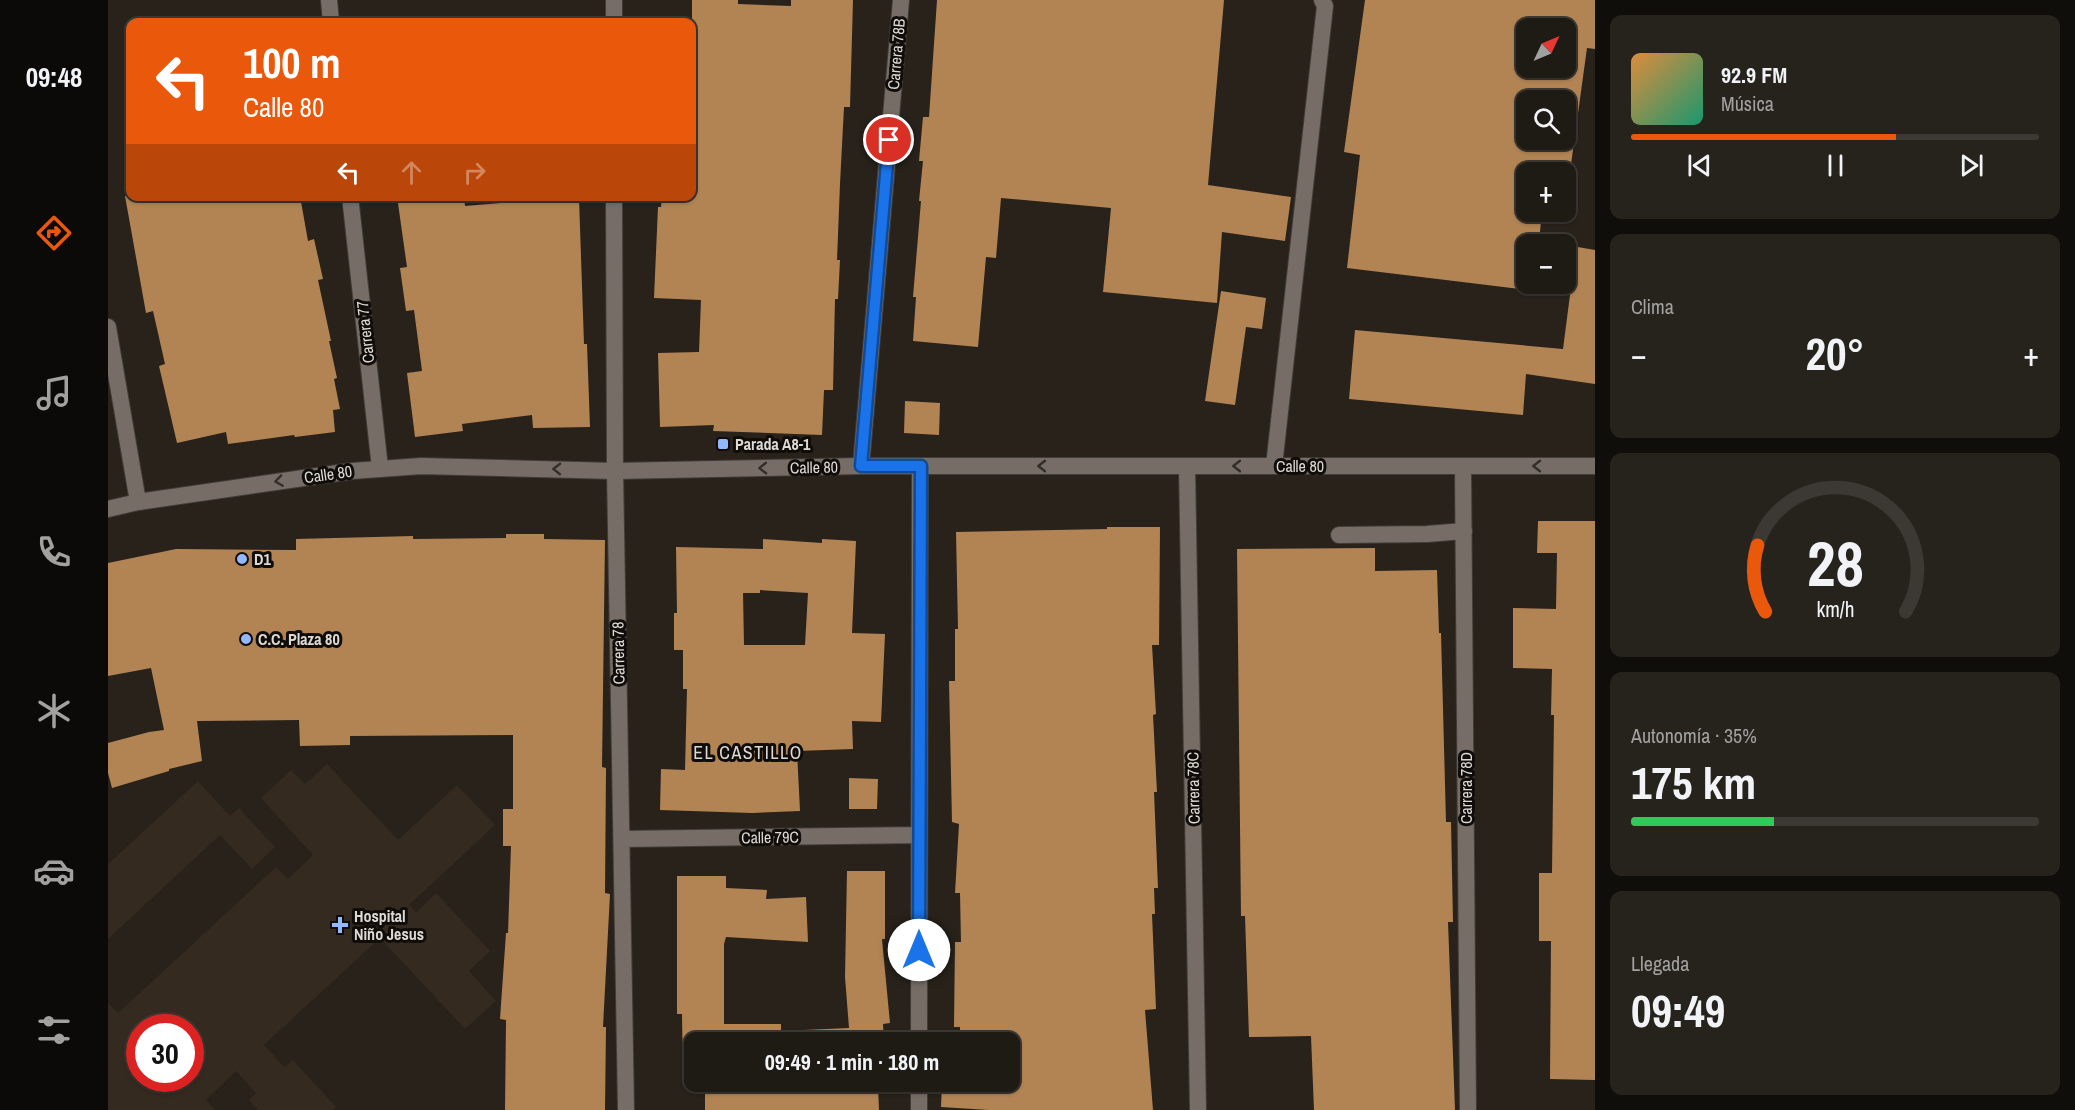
<!DOCTYPE html>
<html lang="es">
<head>
<meta charset="utf-8">
<style>
	body { margin:0; font-family:"Archivo Narrow",sans-serif; background:#26231d; color:#f1f3f6; height:100vh; display:flex; flex-direction:column; font-size:22px; white-space:nowrap }
	* { box-sizing:border-box; margin:0 }
	p { font-size:20px; color:#a1a1a0 }
	.icon { flex:none; width:33px; height:33px; fill:none; stroke:currentColor; stroke-width:2; stroke-linecap:round; stroke-linejoin:round }
	.map { position:relative; flex:1; overflow:hidden }
	.sheet { display:flex; flex-direction:column; gap:15px; padding:15px; background:#100e0b; width:480px }
	.sheet>* { flex:none }
	.top-card { position:absolute; left:18px; top:18px; width:570px; height:183px; border-radius:12px; box-shadow:0 2px 4px #0004,0 0 0 2px #3c3834; background:#ea580c; color:#fff; overflow:hidden }
	.needle { width:39px; rotate:46deg }
	.buttons { position:absolute; left:1408px; top:18px; display:grid; gap:12px }
	.buttons a { display:grid; place-items:center; width:60px; height:60px; border-radius:12px; background:#1e1a14; box-shadow:0 2px 4px #0004,0 0 0 2px #3c3834; font-size:30px }
	.speed { position:absolute; left:18px; top:1014px; display:flex; gap:12px; font-size:30px; font-weight:700; text-align:center }
	.speed>* { display:grid; place-content:center; width:78px; height:78px; border-radius:50%; background:#1e1a14; box-shadow:0 2px 4px #0004,0 0 0 2px #3c3834; line-height:1 }
	.speed .limit { border:9px solid #d22; background:#fff; color:#111 }
	.pin { position:absolute; display:grid; place-items:center; width:51px; height:51px; color:#fff; margin:-26px; border:3px solid #fff; border-radius:50%; box-shadow:0 2px 6px #0007 }
	.me { position:absolute; width:66px; margin:-33px; rotate:0deg; stroke-linejoin:round; filter:drop-shadow(0 0 4px #0008) }
	.turn { display:flex; align-items:center; gap:21px; height:126px; padding:0 18px; font-size:27px }
	.turn .icon { width:78px; height:78px; stroke-width:2.5 }
	.turn b { display:block; font-size:42px; line-height:51px }
	.lanes { display:flex; align-items:center; height:57px; padding:0 18px; background:#0003; justify-content:center; gap:30px; direction:ltr }
	.lanes .off { opacity:.35 }
	.big { font-size:45px; font-weight:700; line-height:1.1 }
	.sheet .card { flex:1; display:flex; flex-direction:column; justify-content:center; gap:9px; min-width:0; padding:0 21px; border-radius:12px; background:#26231d }
	.sheet .dial { align-items:center; gap:0 }
	.dial svg { height:156px; overflow:visible; fill:none; stroke:#3c3834; stroke-width:7; stroke-linecap:round; text-anchor:middle }
	.dial text { fill:#f1f3f6; stroke:none }
	.song { display:flex; align-items:center; gap:18px }
	.cover { width:72px; height:72px; border-radius:9px; background:linear-gradient(135deg,hsl(30 70% 55%),hsl(160 70% 35%)) }
	.played { height:6px; border-radius:3px; background:linear-gradient(90deg,#ea580c 65%,#3c3834 65%) }
	.keys { display:flex; justify-content:space-around; direction:ltr }
	.heat { display:flex; justify-content:space-between; align-items:center; font-size:33px; direction:ltr }
	.charge { height:9px; border-radius:4px; background:linear-gradient(90deg,#34c759 35%,#3c3834 0) }
	.trip { position:absolute; left:576px; top:1032px; width:336px; height:60px; border-radius:12px; background:#1e1a14; box-shadow:0 2px 4px #0004,0 0 0 2px #3c3834; font-weight:700; line-height:60px; text-align:center }
	main { display:flex; flex:1; min-height:0 }
	.tabs { display:flex; flex-direction:column; width:108px; justify-content:space-around; align-items:center; background:#0c0a08; color:#a1a1a0 }
	.tabs .icon { width:42px; height:42px }
	.tabs .active { color:#ea580c }
	.tabs b { font-size:27px; color:#f1f3f6 }
	.map>svg:first-child { display:block }
	.built { fill:#342a1f; fill-rule:evenodd }
	.building { fill:#b28454; fill-rule:evenodd }
	.lines { fill:none; stroke-linecap:round; stroke-linejoin:round }
	.service-casing { stroke:#423c38; stroke-width:18 }
	.minor-casing { stroke:#423c38; stroke-width:18 }
	.tertiary-casing { stroke:#423c38; stroke-width:18 }
	.service { stroke:#766e66; stroke-width:16 }
	.minor { stroke:#766e66; stroke-width:16 }
	.tertiary { stroke:#766e66; stroke-width:16 }
	.oneway { stroke:#332e2a }
	.route-casing { stroke:#114b97; stroke-width:15 }
	.route { stroke:#1a73e8; stroke-width:10 }
	.poi-dot { fill:#93b7fd; stroke:#0f0c09; stroke-width:2 }
	.labels { text-anchor:middle; dominant-baseline:central; stroke-width:6; stroke-linejoin:round; paint-order:stroke }
	.street-label { font-size:16px; fill:#ded9d5; stroke:#0f0c09 }
	.poi-label { font-size:16px; font-weight:bold; fill:#ded9d5; stroke:#0f0c09; text-anchor:start }
	.neighbourhood-label { font-size:18px; letter-spacing:1.5px; fill:#ded9d5; stroke:#0f0c09 }
</style>
</head>
<body>
<main>
<nav class="tabs">
<b>09:48</b>
<svg class="icon active" aria-label="directions" viewBox="0 0 24 24"><path d="M12 3l9 9-9 9-9-9zM9 14v-3h6M13 9l2 2-2 2"/></svg>
<svg class="icon" aria-label="music" viewBox="0 0 24 24"><path d="M9 18V5l10-2v13"/><circle cx="6" cy="18" r="3"/><circle cx="16" cy="16" r="3"/></svg>
<svg class="icon" aria-label="phone" viewBox="0 0 24 24"><path d="M5 4h4l2 5-3 2q2 4 5 5l2-3 5 2v4C11 20 4 13 5 4z"/></svg>
<svg class="icon" aria-label="climate" viewBox="0 0 24 24"><path d="M12 3v18M4 7l16 10M4 17L20 7"/></svg>
<svg class="icon" aria-label="car" viewBox="0 0 24 24"><path d="M5 17H2v-5l4-1 3-4h7l3 4 3 1v5h-3M9 17h6M6 11h13"/><circle cx="7" cy="17" r="2"/><circle cx="17" cy="17" r="2"/></svg>
<svg class="icon" aria-label="filters" viewBox="0 0 24 24"><path d="M4 7h16M4 17h16"/><circle cx="9" cy="7" r="2"/><circle cx="15" cy="17" r="2"/></svg>
</nav>
<div class="map">
<svg width="1487" height="1110" viewBox="0 0 1487 1110">
	<rect width="100%" height="100%" fill="#28221b"/>
	<path class="built" d="M 219,764 L 290,840 L 349,785 L 387,825 L 301,905 L 308,912 L 328,893 L 382,951 L 361,971 L 388,1001 L 357,1029 L 272,938 L 156,1045 L 176,1067 L 185,1060 L 228,1107 L 225,1110 L 150,1110 L 141,1100 L 148,1093 L 128,1071 L 98,1100 L 107,1110 L 0,1110 L 0,1003 L 10,1013 L 168,867 L 180,879 L 205,855 L 153,798 L 183,770 L 197,784 ZM 32,1028 L 82,1028 L 82,1078 L 32,1078 Z
		M 90,781 L 122,816 L 131,808 L 167,847 L 144,869 L 112,835 L 0,939 L 0,864 Z"/>
	<path class="building" d="M 584,0 L 630,0 L 630,4 L 683,6 L 683,0 L 745,0 L 742,107 L 736,107 L 732,184 L 729,260 L 732,260 L 730,299 L 727,299 L 725,390 L 716,390 L 714,435 L 605,431 L 606,425 L 552,427 L 550,353 L 591,352 L 593,300 L 546,298 L 550,207 L 553,207 L 554,196 L 584,196 Z
		M 829,0 L 1116,0 L 1100,185 L 1183,197 L 1177,241 L 1114,232 L 1109,303 L 995,292 L 1003,208 L 893,198 L 888,258 L 878,257 L 870,347 L 805,341 L 808,297 L 805,297 L 813,201 L 811,201 L 815,161 L 811,161 L 815,117 L 821,117 Z
		M 1257,0 L 1487,0 L 1487,49 L 1479,48 L 1460,186 L 1458,185 L 1458,172 L 1419,172 L 1419,212 L 1434,212 L 1431,241 L 1452,244 L 1419,244 L 1419,284 L 1458,284 L 1458,245 L 1487,250 L 1487,384 L 1418,374 L 1415,415 L 1241,399 L 1247,330 L 1455,349 L 1462,295 L 1239,268 L 1252,155 L 1236,152 ZM 1419,28 L 1458,28 L 1458,68 L 1419,68 ZM 1419,100 L 1458,100 L 1458,140 L 1419,140 Z
		M 17,196 L 192,196 L 200,241 L 206,239 L 215,279 L 210,280 L 223,341 L 221,341 L 229,378 L 226,379 L 232,409 L 225,410 L 227,432 L 187,437 L 186,435 L 120,444 L 118,432 L 69,443 L 51,366 L 57,364 L 45,311 L 38,313 Z
		M 289,196 L 356,196 L 357,206 L 405,202 L 405,200 L 471,198 L 476,344 L 479,344 L 482,427 L 425,428 L 424,415 L 354,424 L 355,431 L 307,437 L 299,373 L 314,371 L 306,310 L 298,311 L 292,268 L 299,267 Z
		M 1113,291 L 1158,298 L 1154,329 L 1138,327 L 1127,405 L 1097,401 Z
		M 797,401 L 832,403 L 831,435 L 796,433 Z
		M 1430,521 L 1487,521 L 1487,1080 L 1442,1079 L 1443,941 L 1431,941 L 1431,873 L 1444,873 L 1446,715 L 1443,715 L 1444,669 L 1405,668 L 1405,608 L 1448,609 L 1449,553 L 1429,553 Z
		M 999,527 L 1052,527 L 1051,645 L 1044,645 L 1048,714 L 1045,715 L 1049,792 L 1046,792 L 1050,888 L 1046,888 L 1047,914 L 1044,914 L 1048,1009 L 1037,1010 L 1045,1110 L 881,1110 L 833,1107 L 834,1082 L 902,1082 L 902,1042 L 852,1042 L 852,1027 L 846,1027 L 847,942 L 853,942 L 852,893 L 847,893 L 851,824 L 844,822 L 841,681 L 847,681 L 847,629 L 850,629 L 848,532 L 999,529 Z
		M 398,534 L 436,534 L 436,539 L 497,540 L 494,767 L 498,768 L 497,893 L 502,894 L 495,1027 L 498,1027 L 497,1110 L 397,1110 L 398,1020 L 392,1019 L 398,933 L 400,933 L 403,846 L 395,846 L 395,809 L 405,809 L 405,735 L 242,736 L 242,745 L 192,746 L 191,720 L 89,721 L 94,761 L 61,769 L 61,771 L 4,788 L 0,773 L 0,743 L 41,732 L 56,730 L 43,668 L 0,676 L 0,563 L 68,549 L 188,550 L 188,539 L 305,536 L 305,539 L 398,538 Z
		M 655,539 L 714,543 L 714,539 L 748,541 L 744,633 L 777,634 L 773,722 L 744,721 L 745,749 L 689,751 L 692,811 L 644,813 L 552,810 L 553,769 L 577,770 L 579,689 L 575,689 L 575,650 L 566,650 L 566,613 L 569,613 L 568,547 L 655,549 ZM 652,590 L 700,593 L 697,645 L 636,645 L 635,593 L 652,593 Z
		M 1267,548 L 1267,571 L 1329,570 L 1331,633 L 1333,633 L 1338,822 L 1343,822 L 1345,922 L 1340,922 L 1347,1110 L 1206,1110 L 1203,1036 L 1141,1037 L 1137,916 L 1133,916 L 1129,549 Z
		M 741,778 L 770,779 L 769,809 L 741,809 Z
		M 739,871 L 777,871 L 777,939 L 774,939 L 782,1023 L 775,1024 L 776,1042 L 586,1042 L 586,1079 L 575,1079 L 574,1014 L 569,1014 L 569,876 L 618,876 L 618,888 L 659,890 L 658,899 L 698,897 L 700,942 L 618,937 L 616,944 L 616,1024 L 673,1024 L 673,1031 L 741,1028 L 737,977 Z
		M 597,1082 L 778,1082 L 778,1086 L 770,1087 L 771,1110 L 597,1110 Z"/>
	<g class="lines">
		<g class="service-casing">
			<path id="service" d="M 1166,466 L 1217,6 L 1214,0
				M 1231,535 L 1319,534 L 1356,531"/>
		</g>
		<g class="minor-casing">
			<path id="minor" d="M 221,0 L 223,22
				M 506,0 L 506,22
				M 242,196 L 272,468
				M 506,196 L 507,471 L 518,1110
				M 0,327 L 30,502
				M 753,466 L 793,0
				M 1079,466 L 1090,1110
				M 1355,466 L 1360,1110
				M 514,839 L 811,835
				M 811,1042 L 812,466
				M 811,1082 L 811,1110"/>
		</g>
		<g class="tertiary-casing">
			<path id="tertiary" d="M 0,509 L 30,502 L 244,471 L 313,466 L 507,471 L 753,466 L 1487,466"/>
		</g>
		<use href="#service" class="service"/>
		<use href="#minor" class="minor"/>
		<use href="#tertiary" class="tertiary"/>
	</g>
	<defs><path id="oneway-chevron" d="M-2-3.5L2.5 0L-2 3.5" fill="none" stroke-width="1.6" stroke-linecap="round" stroke-linejoin="round" transform="scale(1.5)"/></defs>
	<g class="oneway">
		<use href="#oneway-chevron" transform="translate(934 466) rotate(180)"/>
		<use href="#oneway-chevron" transform="translate(1129 466) rotate(180)"/>
		<use href="#oneway-chevron" transform="translate(1429 466) rotate(180)"/>
		<use href="#oneway-chevron" transform="translate(655 468) rotate(179)"/>
		<use href="#oneway-chevron" transform="translate(449 469) rotate(-179)"/>
		<use href="#oneway-chevron" transform="translate(171 481) rotate(172)"/>
	</g>
	<g class="lines">
		<g class="route-casing">
			<path id="route" d="M 781,140 L 753,466 L 813,466 L 811,950"/>
		</g>
		<use href="#route" class="route"/>
	</g>
	<g class="poi-dot">
		<rect x="609" y="438" width="12" height="12" rx="3"/>
		<circle cx="134" cy="559" r="6"/>
		<circle cx="138" cy="639" r="6"/>
		<path d="M229 916h6v6h6v6h-6v6h-6v-6h-6v-6h6z"/>
	</g>
	<g class="labels">
		<g class="street-label">
			<text transform="translate(788 54) rotate(-85)">Carrera 78B</text>
			<text transform="translate(257 332) rotate(-96)">Carrera 77</text>
			<text x="1192" y="466">Calle 80</text>
			<text transform="translate(706 467) rotate(-1)">Calle 80</text>
			<text transform="translate(220 474) rotate(-8)">Calle 80</text>
			<text transform="translate(510 653) rotate(-91)">Carrera 78</text>
			<text transform="translate(1085 788) rotate(-91)">Carrera 78C</text>
			<text transform="translate(1358 788) rotate(-90)">Carrera 78D</text>
			<text transform="translate(662 837) rotate(-1)">Calle 79C</text>
		</g>
		<g class="poi-label">
			<text x="627" y="444">Parada A8-1</text>
			<text x="146" y="559">D1</text>
			<text x="150" y="639">C.C. Plaza 80</text>
			<text x="246" y="916">Hospital<tspan x="246" dy="18">Niño Jesus</tspan></text>
		</g>
		<g class="neighbourhood-label">
			<text x="640" y="752">EL CASTILLO</text>
		</g>
	</g>
</svg>
<div class="buttons">
<a><svg class="needle" viewBox="-14 -14 28 28"><path d="M0-13l5 13h-10z" fill="#e53935"/><path d="M0 13l5-13h-10z" fill="#a1a1a0"/></svg></a>
<a><svg class="icon" aria-label="search" viewBox="0 0 24 24"><circle cx="10" cy="10" r="6"/><path d="M15 15l6 6"/></svg></a>
<a>+</a>
<a>−</a>
</div>
<div class="speed"><div class="limit">30</div></div>
<div class="pin" style="left:781px;top:140px;background:#d93025"><svg class="icon" aria-label="arrive" viewBox="0 0 24 24"><path d="M6 21V4h12l-3 4 3 4H6"/></svg></div>
<svg class="me" style="left:811px;top:950px" viewBox="-20 -20 40 40"><circle r="19" fill="#fff"/><path d="M0-13L10 11 0 6-10 11z" fill="#1a73e8"/></svg>
<div class="trip">09:49 · 1 min · 180 m</div>
<div class="top-card">
<div class="turn"><svg class="icon" aria-label="left" viewBox="0 0 24 24"><path d="M17 20v-9H6M10 6l-5 5 5 5"/></svg><div><b>100 m</b>Calle 80</div></div>
<div class="lanes"><svg class="icon" aria-label="left" viewBox="0 0 24 24"><path d="M17 20v-9H6M10 6l-5 5 5 5"/></svg><svg class="icon off" aria-label="ahead" viewBox="0 0 24 24"><path d="M12 20V5M6 11l6-6 6 6"/></svg><svg class="icon off" aria-label="right" viewBox="0 0 24 24"><path d="M7 20v-9h11M14 6l5 5-5 5"/></svg></div>
</div>
</div>
<section class="sheet">
<div class="card">
<div class="song"><i class="cover"></i><div><b>92.9 FM</b><p>Música</p></div></div>
<div class="played"></div>
<div class="keys"><svg class="icon" aria-label="previous" viewBox="0 0 24 24"><path d="M18 5L8 12l10 7zM5 5v14"/></svg><svg class="icon" aria-label="pause" viewBox="0 0 24 24"><path d="M8 5v14M16 5v14"/></svg><svg class="icon" aria-label="next" viewBox="0 0 24 24"><path d="M6 5l10 7-10 7zM19 5v14"/></svg></div>
</div>
<div class="card"><p>Clima</p>
<div class="heat"><a>−</a><b class="big">20°</b><a>+</a></div>
</div>
<div class="card dial"><svg viewBox="0 0 100 80">
<path d="M14 69A42 42 0 1 1 86 69"/>
<path d="M14 69A42 42 0 0 1 10 35" stroke="#ea580c"/>
<text x="50" y="56" font-size="32" font-weight="700">28</text>
<text x="50" y="72" font-size="11">km/h</text>
</svg></div>
<div class="card"><p>Autonomía · 35%</p><b class="big">175 km</b><div class="charge"></div></div>
<div class="card"><p>Llegada</p><b class="big">09:49</b></div>
</section>
</main>
</body>
</html>
